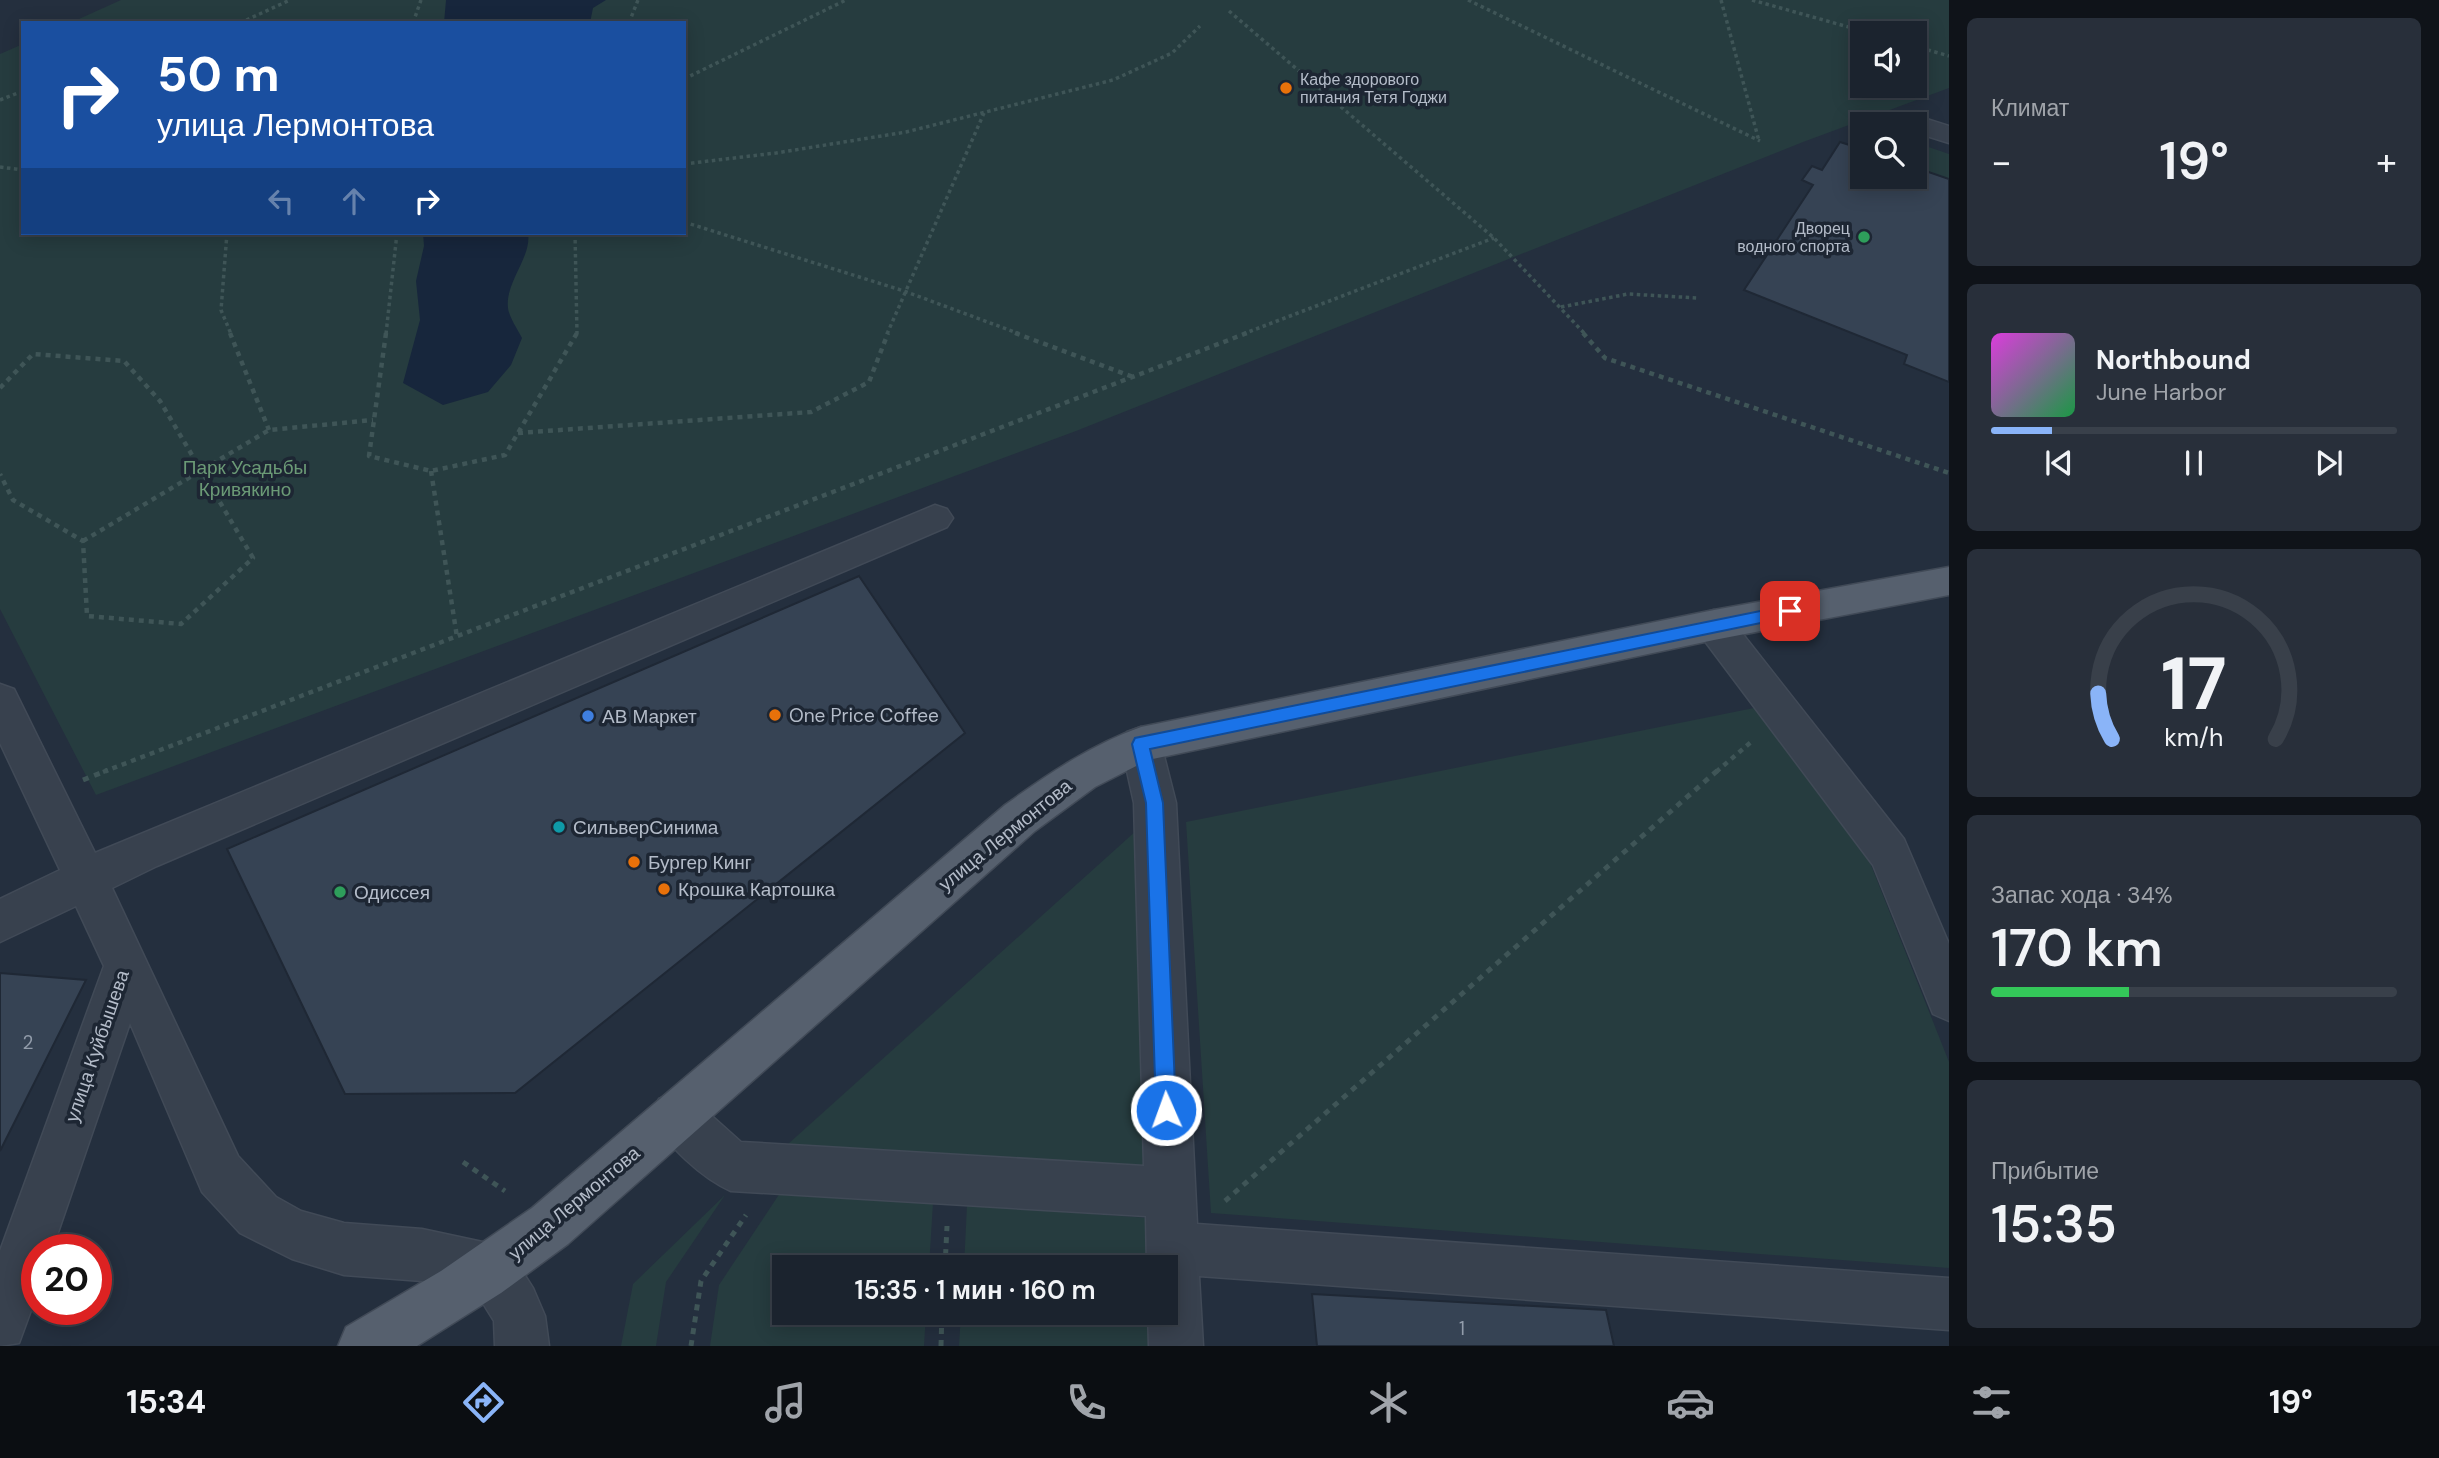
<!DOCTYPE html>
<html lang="ru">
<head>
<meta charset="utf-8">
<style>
	body { margin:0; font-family:"DM Sans",sans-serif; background:#282f3a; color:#f1f3f6; height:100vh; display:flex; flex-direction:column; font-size:26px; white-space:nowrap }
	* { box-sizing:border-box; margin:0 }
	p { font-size:23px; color:#a0a4aa }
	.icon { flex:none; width:38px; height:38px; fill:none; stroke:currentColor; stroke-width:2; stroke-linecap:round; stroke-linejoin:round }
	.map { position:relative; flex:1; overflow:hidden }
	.panel { display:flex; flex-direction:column; gap:18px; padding:18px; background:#0f1319; width:490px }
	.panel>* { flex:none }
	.hud { position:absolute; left:21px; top:21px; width:665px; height:214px; border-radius:0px; box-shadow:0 4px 18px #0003,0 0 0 2px #39404a; background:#1a4fa0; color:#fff; overflow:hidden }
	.buttons { position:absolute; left:1850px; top:21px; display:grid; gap:14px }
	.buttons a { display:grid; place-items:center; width:77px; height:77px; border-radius:0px; background:#1b232e; box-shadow:0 4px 18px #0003,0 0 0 2px #39404a; font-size:35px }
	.speed { position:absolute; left:21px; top:1234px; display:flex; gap:14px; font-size:35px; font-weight:700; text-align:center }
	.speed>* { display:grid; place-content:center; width:91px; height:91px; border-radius:50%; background:#1b232e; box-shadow:0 4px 18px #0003,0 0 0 2px #39404a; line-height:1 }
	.speed .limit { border:10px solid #d22; background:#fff; color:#111 }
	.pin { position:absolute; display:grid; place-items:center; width:60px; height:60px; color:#fff; margin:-30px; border-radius:14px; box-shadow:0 4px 10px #0006 }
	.me { position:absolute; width:77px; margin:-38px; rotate:358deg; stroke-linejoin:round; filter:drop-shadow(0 0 5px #0008) }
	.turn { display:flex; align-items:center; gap:24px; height:147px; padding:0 21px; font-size:32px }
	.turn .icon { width:91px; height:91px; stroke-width:2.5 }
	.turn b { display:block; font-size:49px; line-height:60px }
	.lanes { display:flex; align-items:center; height:66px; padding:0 21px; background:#0003; justify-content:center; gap:35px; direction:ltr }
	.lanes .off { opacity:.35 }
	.big { font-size:52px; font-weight:600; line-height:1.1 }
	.panel .widget { flex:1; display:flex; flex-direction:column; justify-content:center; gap:10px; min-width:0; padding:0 24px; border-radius:10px; background:#282f3a }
	.panel .dial { align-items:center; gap:0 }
	.dial svg { height:182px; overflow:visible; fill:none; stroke:#39404a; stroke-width:7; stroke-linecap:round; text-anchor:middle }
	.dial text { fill:#f1f3f6; stroke:none }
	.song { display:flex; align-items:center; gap:21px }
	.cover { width:84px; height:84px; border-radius:10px; background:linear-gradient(135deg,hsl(300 70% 55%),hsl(140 70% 35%)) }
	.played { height:7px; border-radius:4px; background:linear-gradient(90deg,#8ab4f8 15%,#39404a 15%) }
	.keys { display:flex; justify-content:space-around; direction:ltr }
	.heat { display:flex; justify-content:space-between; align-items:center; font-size:38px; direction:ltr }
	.charge { height:10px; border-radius:5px; background:linear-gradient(90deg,#34c759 34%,#39404a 0) }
	.trip { position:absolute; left:772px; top:1255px; width:406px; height:70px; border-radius:0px; background:#1b232e; box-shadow:0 4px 18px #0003,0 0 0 2px #39404a; font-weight:600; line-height:70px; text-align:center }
	.dock { display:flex; height:112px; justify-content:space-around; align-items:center; background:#0b0e12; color:#a0a4aa }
	.dock .icon { width:49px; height:49px }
	.dock .active { color:#8ab4f8 }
	.dock b { font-size:32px; color:#f1f3f6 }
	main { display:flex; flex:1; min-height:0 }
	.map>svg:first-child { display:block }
	.green { fill:#263c3f; fill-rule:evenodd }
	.water { fill:#17263c }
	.building { fill:#364354; stroke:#1f2835; stroke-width:2 }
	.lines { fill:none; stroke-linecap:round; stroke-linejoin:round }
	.minor-casing { stroke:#414a57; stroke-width:3 }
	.major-casing { stroke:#414a57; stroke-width:3 }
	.path-far2 { stroke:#3f5557; stroke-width:3.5; stroke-dasharray:3.5 3.5; stroke-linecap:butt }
	.path-far1 { stroke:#3f5557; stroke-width:4.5; stroke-dasharray:5 5; stroke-linecap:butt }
	.path { stroke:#3f5557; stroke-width:5; stroke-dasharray:6 6; stroke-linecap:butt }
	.minor { fill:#38414e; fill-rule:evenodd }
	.major { fill:#56606e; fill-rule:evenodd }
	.route { fill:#1a73e8; stroke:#114b97; stroke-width:2 }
	.food-dot { fill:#e8710a; stroke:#1d2633; stroke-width:2.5 }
	.leisure-dot { fill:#2e9e5b; stroke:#1d2633; stroke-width:2.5 }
	.shop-dot { fill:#3f7fe0; stroke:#1d2633; stroke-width:2.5 }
	.culture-dot { fill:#0f9aa8; stroke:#1d2633; stroke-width:2.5 }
	.labels { text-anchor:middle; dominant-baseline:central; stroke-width:7; stroke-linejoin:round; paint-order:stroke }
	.far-poi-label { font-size:16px; fill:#b4bcc9; stroke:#1d2633; text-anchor:start }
	.park-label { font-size:19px; fill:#6b9a76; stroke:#1d2633 }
	.poi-label { font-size:19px; fill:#b4bcc9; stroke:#1d2633; text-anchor:start }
	.street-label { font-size:19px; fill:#b4bcc9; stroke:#1d2633 }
	.near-number-label { font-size:19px; fill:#929caa }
</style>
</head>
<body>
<main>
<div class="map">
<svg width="1949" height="1346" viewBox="0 0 1949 1346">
	<rect width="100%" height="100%" fill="#242f3e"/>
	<path class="green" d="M 121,0 L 1949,0 L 1949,88 L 1803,142 L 1076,431 L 96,795 L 0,609 L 0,54 L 23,44 L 23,233 L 684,233 L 684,23 L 70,23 ZM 1862,33 L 1914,33 L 1914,86 L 1862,86 Z
		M 1914,142 L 1949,154 L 1949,179 L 1915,167 Z
		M 1754,708 L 1867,855 L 1949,1062 L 1949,1268 L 1211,1213 L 1186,822 Z
		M 1137,830 L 1147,1167 L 787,1145 Z
		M 780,1193 L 933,1203 L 929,1267 L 784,1267 L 784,1312 L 926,1313 L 924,1346 L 710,1346 L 719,1285 Z
		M 725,1195 L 666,1282 L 656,1346 L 621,1346 L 633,1284 Z
		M 967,1205 L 1149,1218 L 1150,1267 L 964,1267 Z
		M 961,1313 L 1151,1313 L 1152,1346 L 959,1346 Z"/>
	<path class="water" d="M 446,0 L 606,0 L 593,8 L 590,23 L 444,23 Z
		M 423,233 L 528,233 C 532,257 505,282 508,308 C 509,317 518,330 522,338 L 511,365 L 488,392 L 443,405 L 403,383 L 420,320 L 416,281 L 424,246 Z"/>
	<path class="building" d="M 1840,142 L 1862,149 L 1862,177 L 1914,177 L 1914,167 L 1949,179 L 1949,382 L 1904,364 L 1907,355 L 1744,290 L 1813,185 L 1802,180 L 1812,166 L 1822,170 Z
		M 859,576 L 965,733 L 515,1093 L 345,1094 L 227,849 Z
		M 0,973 L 86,980 L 0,1151 Z
		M 1312,1294 L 1606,1310 L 1614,1346 L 1317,1346 Z"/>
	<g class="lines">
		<g class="minor-casing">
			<path id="minor" d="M 1914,115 L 1949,126 L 1949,143 L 1914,132 L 1914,124 L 1901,123 L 1905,117 Z
				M 935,505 L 947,509 L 953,518 L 947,527 L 157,866 L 112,888 L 238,1156 L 276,1197 L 301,1211 L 344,1223 L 422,1229 L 492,1244 L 510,1252 L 533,1288 L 545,1316 L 549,1346 L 495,1346 L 494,1321 L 476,1292 L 422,1281 L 344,1275 L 292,1259 L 240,1233 L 202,1192 L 130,1023 L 52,1250 L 37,1250 L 37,1294 L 19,1343 L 0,1346 L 0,1251 L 104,966 L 76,906 L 0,942 L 0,899 L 60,870 L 0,743 L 0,684 L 14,689 L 95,853 Z
				M 1714,610 L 1727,614 L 1904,839 L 1949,944 L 1949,1021 L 1933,1014 L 1873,865 L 1701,636 L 1695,625 L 1701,614 Z
				M 1141,727 L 1155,732 L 1161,744 L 1176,803 L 1197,1224 L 1949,1278 L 1949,1330 L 1199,1276 L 1203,1346 L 1149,1346 L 1148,1312 L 1166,1312 L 1166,1267 L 1147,1267 L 1146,1216 L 731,1191 C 703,1179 664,1144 652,1116 L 659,1099 L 676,1092 L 693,1099 L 741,1142 L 1144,1166 L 1134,803 L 1121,744 L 1127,732 Z"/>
		</g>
		<g class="major-casing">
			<path id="major" d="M 1949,567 L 1949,595 L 1714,640 L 1148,760 L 1095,787 L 1035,831 L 568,1244 L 501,1293 L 417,1346 L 338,1346 L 346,1327 L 441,1271 L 532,1208 L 1005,805 C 1048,774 1091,745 1141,727 L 1714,610 Z"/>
		</g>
		<path class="path-far2" d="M 1468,0 L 1760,141
			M 1721,0 L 1759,141
			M 1752,0 L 1870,33
			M 1229,11 L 1494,238 L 1585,334
			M 240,23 L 290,0
			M 413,23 L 421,0
			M 629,23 L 638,0
			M 1914,46 L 1949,56
			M 684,79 L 846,0
			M 0,100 L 23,91
			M 684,164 L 776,153 L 906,132 L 1113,80 L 1172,53 L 1200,26
			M 0,167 L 23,170
			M 684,222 L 904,291 L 1020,334
			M 227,233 L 221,310 L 231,334
			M 575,233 L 577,334
			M 1561,307 L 1628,294 L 1698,298
			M 386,334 L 397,233
			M 887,334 L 984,113
			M 1243,334 L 1494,238"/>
		<path class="path-far1" d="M 230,333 L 269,430
			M 386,333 L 369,456 L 431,471 L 505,455 L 577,333
			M 1015,333 L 1133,377
			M 1583,333 L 1605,358 L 1949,473
			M 0,388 L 33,354 L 124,361 L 160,401 L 253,558 L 181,624 L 87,616 L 83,541 L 13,500 L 0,474
			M 518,433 L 811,412 L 869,382 L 888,333
			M 431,471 L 457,637
			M 83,541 L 269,430 L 373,420
			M 103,772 L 1247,333
			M 1716,772 L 1751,742"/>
		<path class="path" d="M 83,780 L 108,770
			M 463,1162 L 505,1191
			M 1225,1201 L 1718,770
			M 945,1267 L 947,1226
			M 691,1346 L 701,1281 L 746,1215
			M 941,1346 L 942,1312"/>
		<use href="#minor" class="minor"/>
		<use href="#major" class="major"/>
	</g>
	<path class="route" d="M 1790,605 L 1797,611 L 1790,617 L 1150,749 L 1163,803 L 1176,1110 L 1173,1117 L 1166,1119 L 1159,1117 L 1156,1110 L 1146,803 L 1132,744 L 1135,738 Z"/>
	<g class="food-dot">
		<circle cx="1286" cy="88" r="7"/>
		<circle cx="775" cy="715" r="7"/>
		<circle cx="634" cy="862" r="7"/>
		<circle cx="664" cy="889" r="7"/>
	</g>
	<g class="leisure-dot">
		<circle cx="1864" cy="237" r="7"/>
		<circle cx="340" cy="892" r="7"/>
	</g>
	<circle class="shop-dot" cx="588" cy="716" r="7"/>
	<circle class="culture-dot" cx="559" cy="827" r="7"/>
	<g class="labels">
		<g class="far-poi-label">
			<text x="1300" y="79">Кафе здорового<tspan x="1300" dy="18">питания Тетя Годжи</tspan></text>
			<text x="1850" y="228" text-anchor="end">Дворец<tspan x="1850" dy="18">водного спорта</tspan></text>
		</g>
		<g class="park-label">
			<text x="245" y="467">Парк Усадьбы<tspan x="245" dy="22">Кривякино</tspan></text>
		</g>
		<g class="poi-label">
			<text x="789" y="715">One Price Coffee</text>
			<text x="602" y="716">АВ Маркет</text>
			<text x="573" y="827">СильверСинима</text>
			<text x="648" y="862">Бургер Кинг</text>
			<text x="678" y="889">Крошка Картошка</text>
			<text x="354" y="892">Одиссея</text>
		</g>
		<g class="street-label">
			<text transform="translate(1005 835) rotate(-39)">улица Лермонтова</text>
			<text transform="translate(97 1046) rotate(-71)">улица Куйбышева</text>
			<text transform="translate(574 1203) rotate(-40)">улица Лермонтова</text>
		</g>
		<g class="near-number-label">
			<text x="28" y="1042">2</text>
			<text x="1462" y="1328">1</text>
		</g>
	</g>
</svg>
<div class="buttons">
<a><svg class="icon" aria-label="sound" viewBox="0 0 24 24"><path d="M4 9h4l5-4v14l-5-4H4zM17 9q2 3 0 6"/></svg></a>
<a><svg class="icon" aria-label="search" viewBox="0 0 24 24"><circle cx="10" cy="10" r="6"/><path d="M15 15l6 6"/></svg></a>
</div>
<div class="speed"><div class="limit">20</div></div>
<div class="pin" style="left:1790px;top:611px;background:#d93025"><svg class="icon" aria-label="arrive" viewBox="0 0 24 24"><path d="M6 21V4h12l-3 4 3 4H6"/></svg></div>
<svg class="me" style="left:1166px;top:1110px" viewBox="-20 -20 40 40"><circle r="17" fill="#1a73e8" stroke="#fff" stroke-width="3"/><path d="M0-11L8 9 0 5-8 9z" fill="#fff"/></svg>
<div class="trip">15:35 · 1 мин · 160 m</div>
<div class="hud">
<div class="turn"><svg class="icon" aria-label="right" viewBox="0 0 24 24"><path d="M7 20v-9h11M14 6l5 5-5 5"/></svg><div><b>50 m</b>улица Лермонтова</div></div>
<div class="lanes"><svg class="icon off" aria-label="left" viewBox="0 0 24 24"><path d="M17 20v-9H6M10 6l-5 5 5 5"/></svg><svg class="icon off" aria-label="ahead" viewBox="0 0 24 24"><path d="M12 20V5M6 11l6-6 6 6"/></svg><svg class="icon" aria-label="right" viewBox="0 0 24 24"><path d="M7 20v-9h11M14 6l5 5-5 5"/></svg></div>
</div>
</div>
<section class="panel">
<div class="widget"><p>Климат</p>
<div class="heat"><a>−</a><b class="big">19°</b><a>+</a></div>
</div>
<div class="widget">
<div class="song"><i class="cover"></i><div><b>Northbound</b><p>June Harbor</p></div></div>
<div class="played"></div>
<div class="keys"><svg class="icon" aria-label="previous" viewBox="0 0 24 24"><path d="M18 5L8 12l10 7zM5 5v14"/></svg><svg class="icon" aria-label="pause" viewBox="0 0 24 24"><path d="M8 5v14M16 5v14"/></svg><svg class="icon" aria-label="next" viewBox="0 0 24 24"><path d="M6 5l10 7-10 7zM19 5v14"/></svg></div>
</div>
<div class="widget dial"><svg viewBox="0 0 100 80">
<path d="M14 69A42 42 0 1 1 86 69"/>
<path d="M14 69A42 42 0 0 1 8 49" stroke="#8ab4f8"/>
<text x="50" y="56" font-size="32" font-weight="700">17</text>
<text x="50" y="72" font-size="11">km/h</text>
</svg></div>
<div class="widget"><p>Запас хода · 34%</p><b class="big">170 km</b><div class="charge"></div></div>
<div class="widget"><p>Прибытие</p><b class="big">15:35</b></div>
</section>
</main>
<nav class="dock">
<b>15:34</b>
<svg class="icon active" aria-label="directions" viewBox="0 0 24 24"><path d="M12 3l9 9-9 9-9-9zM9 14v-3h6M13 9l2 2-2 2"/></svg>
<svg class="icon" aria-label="music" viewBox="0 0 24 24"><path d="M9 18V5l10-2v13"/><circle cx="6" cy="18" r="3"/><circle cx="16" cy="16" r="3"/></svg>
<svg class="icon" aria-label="phone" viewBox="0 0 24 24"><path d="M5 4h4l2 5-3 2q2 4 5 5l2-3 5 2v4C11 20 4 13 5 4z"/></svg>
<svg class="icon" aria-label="climate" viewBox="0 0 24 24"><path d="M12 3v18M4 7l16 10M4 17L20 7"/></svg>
<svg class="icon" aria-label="car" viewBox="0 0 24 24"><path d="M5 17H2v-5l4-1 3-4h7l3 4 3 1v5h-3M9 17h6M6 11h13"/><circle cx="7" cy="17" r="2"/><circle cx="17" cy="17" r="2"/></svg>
<svg class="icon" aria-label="filters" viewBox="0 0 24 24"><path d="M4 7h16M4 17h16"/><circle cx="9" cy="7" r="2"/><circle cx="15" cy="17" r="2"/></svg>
<b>19°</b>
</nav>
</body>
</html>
